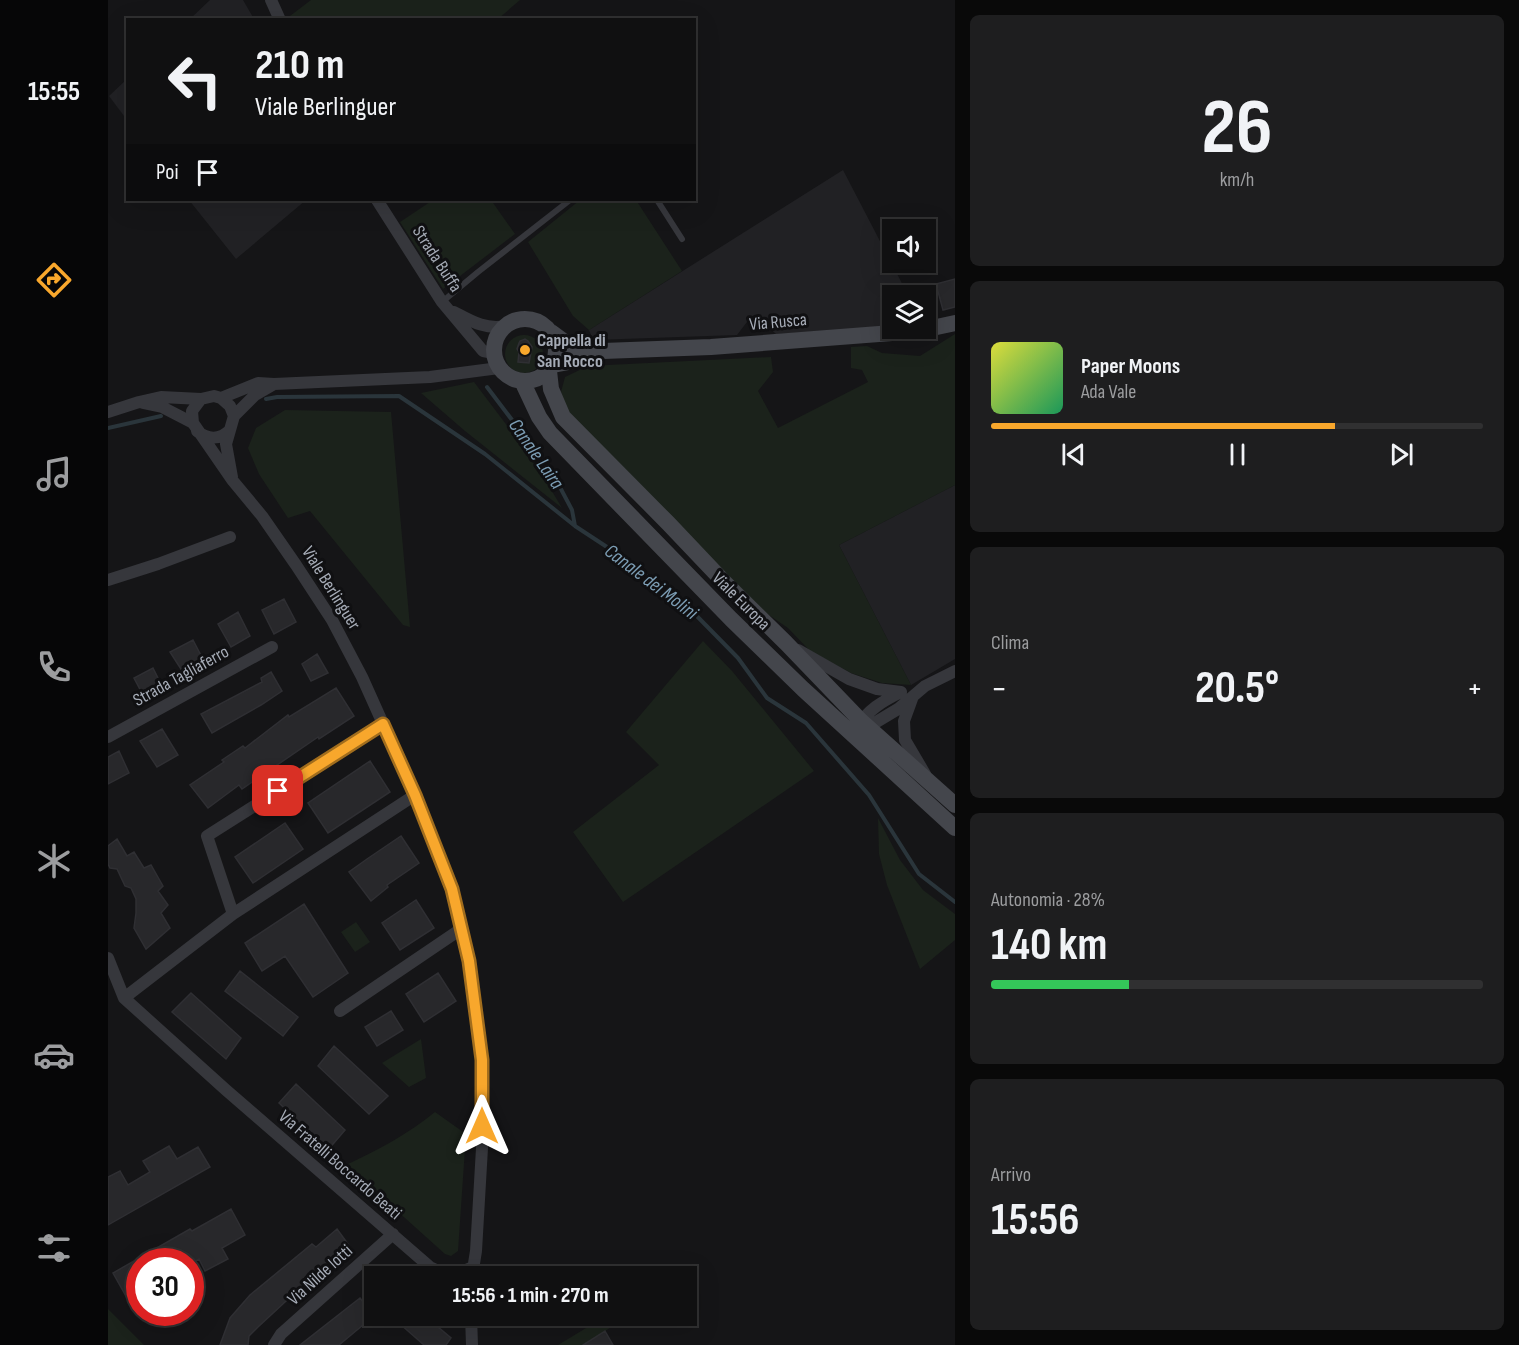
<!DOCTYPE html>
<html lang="it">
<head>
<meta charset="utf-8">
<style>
	body { margin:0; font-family:"Sofia Sans Condensed",sans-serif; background:#1e1e1f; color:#f1f3f6; height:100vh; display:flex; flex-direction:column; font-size:22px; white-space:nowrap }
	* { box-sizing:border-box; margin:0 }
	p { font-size:20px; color:#9c9d9f }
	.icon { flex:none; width:33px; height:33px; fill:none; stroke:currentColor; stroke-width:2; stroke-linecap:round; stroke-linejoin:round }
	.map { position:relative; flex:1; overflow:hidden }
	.sheet { display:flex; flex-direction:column; gap:15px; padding:15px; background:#090909; width:564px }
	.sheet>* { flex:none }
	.top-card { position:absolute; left:18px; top:18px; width:570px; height:183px; border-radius:0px; box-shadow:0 6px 24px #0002,0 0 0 2px #303031; background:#101011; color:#f1f3f6; overflow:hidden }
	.controls { position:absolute; left:774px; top:219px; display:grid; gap:12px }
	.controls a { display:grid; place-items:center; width:54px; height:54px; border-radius:0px; background:#101011; box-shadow:0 6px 24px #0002,0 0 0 2px #303031; font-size:30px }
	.speed { position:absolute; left:18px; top:1248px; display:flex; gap:12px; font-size:30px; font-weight:700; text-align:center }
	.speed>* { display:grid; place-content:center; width:78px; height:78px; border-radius:50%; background:#101011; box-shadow:0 6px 24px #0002,0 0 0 2px #303031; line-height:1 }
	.speed .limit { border:9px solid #d22; background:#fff; color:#111 }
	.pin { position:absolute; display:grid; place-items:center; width:51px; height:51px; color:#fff; margin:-26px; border-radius:12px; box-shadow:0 3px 9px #0006 }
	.me { position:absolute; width:66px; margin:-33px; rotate:0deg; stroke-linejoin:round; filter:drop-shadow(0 0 4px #0008) }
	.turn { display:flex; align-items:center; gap:21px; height:126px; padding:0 30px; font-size:27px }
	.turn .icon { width:78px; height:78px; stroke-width:2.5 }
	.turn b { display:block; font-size:42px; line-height:51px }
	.then { display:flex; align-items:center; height:57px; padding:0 30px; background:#0003; gap:12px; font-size:22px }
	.big { font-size:45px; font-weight:700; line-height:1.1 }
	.sheet .widget { flex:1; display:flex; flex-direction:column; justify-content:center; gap:9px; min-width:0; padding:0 21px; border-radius:9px; background:#1e1e1f }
	.sheet .dial { align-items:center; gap:0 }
	.dial b { font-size:78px; line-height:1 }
	.song { display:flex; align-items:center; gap:18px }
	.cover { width:72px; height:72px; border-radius:9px; background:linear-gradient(135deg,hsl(60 70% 55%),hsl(150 70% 35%)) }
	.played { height:6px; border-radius:3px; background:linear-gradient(90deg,#f8a72c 70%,#303031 70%) }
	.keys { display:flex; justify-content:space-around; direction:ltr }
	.heat { display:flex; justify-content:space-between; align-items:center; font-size:33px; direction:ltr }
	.charge { height:9px; border-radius:4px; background:linear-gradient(90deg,#34c759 28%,#303031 0) }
	.trip { position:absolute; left:256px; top:1266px; width:333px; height:60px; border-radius:0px; background:#101011; box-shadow:0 6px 24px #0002,0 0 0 2px #303031; font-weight:700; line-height:60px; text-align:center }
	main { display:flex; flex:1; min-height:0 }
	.dock { display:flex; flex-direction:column; width:108px; justify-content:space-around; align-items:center; background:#060607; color:#9c9d9f }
	.dock .icon { width:42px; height:42px }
	.dock .selected { color:#f8a72c }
	.dock b { font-size:27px; color:#f1f3f6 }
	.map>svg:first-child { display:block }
	.built { fill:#212124 }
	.green { fill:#1b221b }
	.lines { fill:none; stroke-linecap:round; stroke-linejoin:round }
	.stream { stroke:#2a353b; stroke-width:4 }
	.building { fill:#28282b; stroke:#2f2f33; stroke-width:1.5 }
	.lane { stroke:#36373c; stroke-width:6 }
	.street { stroke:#36373c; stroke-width:12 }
	.secondary { stroke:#44464c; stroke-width:16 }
	.route-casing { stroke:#a16d1d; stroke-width:15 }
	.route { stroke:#f8a72c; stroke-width:10 }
	.poi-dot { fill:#f8a72c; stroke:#101012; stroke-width:2 }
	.labels { text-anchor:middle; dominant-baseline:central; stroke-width:6; stroke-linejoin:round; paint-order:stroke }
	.street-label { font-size:18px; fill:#a6acb7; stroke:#101012 }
	.poi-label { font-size:18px; font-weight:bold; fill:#a6acb7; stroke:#101012; text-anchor:start }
	.water-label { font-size:20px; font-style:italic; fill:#7c9db4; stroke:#101012 }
</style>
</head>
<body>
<main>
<nav class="dock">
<b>15:55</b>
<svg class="icon selected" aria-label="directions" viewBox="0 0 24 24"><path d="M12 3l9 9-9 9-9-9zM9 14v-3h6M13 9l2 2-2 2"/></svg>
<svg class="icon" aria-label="music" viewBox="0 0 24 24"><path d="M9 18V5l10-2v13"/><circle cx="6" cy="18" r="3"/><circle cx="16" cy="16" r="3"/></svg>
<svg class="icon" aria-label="phone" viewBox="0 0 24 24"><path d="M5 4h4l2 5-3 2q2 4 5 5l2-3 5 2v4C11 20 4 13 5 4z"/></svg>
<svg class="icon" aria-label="climate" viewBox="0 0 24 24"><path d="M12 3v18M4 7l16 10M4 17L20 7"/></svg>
<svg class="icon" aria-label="car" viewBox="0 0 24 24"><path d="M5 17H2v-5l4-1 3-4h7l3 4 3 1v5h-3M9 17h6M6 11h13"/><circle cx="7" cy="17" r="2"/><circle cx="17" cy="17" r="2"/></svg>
<svg class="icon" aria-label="filters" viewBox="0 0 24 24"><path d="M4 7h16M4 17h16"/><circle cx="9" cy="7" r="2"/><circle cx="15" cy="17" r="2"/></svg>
</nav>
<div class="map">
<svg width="847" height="1345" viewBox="0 0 847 1345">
	<rect width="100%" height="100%" fill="#151517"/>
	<path class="built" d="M 102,0 L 135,0 L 146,19 L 82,19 Z
		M 19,79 L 19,120 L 1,96 Z
		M 735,170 L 800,295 L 784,296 L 784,327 L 668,334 L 655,322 L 642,318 L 629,335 L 485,340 L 481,330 Z
		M 81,200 L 198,200 L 128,259 Z
		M 847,485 L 847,659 L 803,685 L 731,545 Z"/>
	<path class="green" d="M 203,0 L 412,0 L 390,19 L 184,19 L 182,16 Z
		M 325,200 L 383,200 L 407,234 L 335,289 L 292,222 Z
		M 472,200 L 528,200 L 574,271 L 481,330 L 465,316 L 420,242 Z
		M 847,334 L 847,485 L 731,545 L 803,685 L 774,683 L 743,673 L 702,651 L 680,628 L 648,606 L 460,414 L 453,392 L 457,377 L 480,366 L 663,357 L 665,372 L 650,391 L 670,428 L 760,382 L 754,370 L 743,368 L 743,347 L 759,346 L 774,353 L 812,356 Z
		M397 354a19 19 0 1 1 38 0a19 19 0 1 1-38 0Z
		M 366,382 L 426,461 L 454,508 L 357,431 L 313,393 Z
		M 177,410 L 283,412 L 302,627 L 295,625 L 202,511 L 180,518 L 151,474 L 140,448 L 148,428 Z
		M 595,641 L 624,671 L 706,771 L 515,902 L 465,832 L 551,765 L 518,732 Z
		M 770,818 L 792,860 L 815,890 L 847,914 L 847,940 L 812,969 L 779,885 L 771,854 Z
		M 248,922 L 262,942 L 247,952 L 233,932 Z
		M 313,1039 L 318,1078 L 301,1087 L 274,1063 Z
		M 327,1112 L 358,1134 L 350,1251 L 343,1256 L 337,1254 L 238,1165 C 270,1150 300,1134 327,1112 Z
		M 0,1309 L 36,1345 L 0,1345 Z
		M 498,1316 L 500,1316 L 508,1324 L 475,1345 L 450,1345 Z"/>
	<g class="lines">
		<path class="stream" d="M 379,387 L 445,474 L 464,510 L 467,526
			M 158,399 L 169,397 L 291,396 L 377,454 L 467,526 L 502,549 L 579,606 L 630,658 L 659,698 L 698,723 L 761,795 L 811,874 L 847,902
			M 0,428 L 53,416"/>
	</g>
	<path class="building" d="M 847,279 L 847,307 L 835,310 L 828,284 Z
		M 417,339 L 420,341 L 424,347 L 421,363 L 410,362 L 411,352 L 409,349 L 411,343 L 412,341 Z
		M 176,599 L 188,622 L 166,634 L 154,610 Z
		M 130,612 L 142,636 L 123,647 L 110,624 Z
		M 85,640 L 100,669 L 80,680 L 62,652 Z
		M 209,654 L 220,673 L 203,681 L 194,664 Z
		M 45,668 L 54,686 L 36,697 L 26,678 Z
		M 163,672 L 174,691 L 153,705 L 104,733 L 93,714 L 154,682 L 153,678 Z
		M 228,688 L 246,716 L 211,739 L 210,737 L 134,789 L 131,785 L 100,808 L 82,785 L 116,762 L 114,760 L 135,746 L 137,748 L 180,715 L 181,717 Z
		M 54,729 L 70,755 L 49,767 L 32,741 Z
		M 11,751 L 21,773 L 0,784 L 0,757 Z
		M 262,761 L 282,792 L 220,833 L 200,803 Z
		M 177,823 L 195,849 L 145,883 L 127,857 Z
		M 293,836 L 311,863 L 279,885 L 280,887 L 263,901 L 241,872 L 259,859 Z
		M 9,839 L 19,856 L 26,852 L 36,868 L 43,865 L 55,886 L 50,891 L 60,905 L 53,913 L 62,928 L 38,949 L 26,928 L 28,913 L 28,899 L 23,888 L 17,886 L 9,869 L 2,868 L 0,864 L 0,846 Z
		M 308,900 L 326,928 L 292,950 L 274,923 Z
		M 196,904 L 240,973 L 205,997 L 177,956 L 154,971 L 137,943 Z
		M 132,971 L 190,1017 L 175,1036 L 117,991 Z
		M 330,973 L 348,1001 L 316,1022 L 298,994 Z
		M 83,993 L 133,1038 L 118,1059 L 64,1012 Z
		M 283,1011 L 295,1030 L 269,1046 L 257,1027 Z
		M 226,1046 L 280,1096 L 261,1114 L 210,1066 Z
		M 188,1084 L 237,1130 L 220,1150 L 171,1103 Z
		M 61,1146 L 69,1159 L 90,1147 L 102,1167 L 0,1225 L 0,1177 L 12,1171 L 20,1185 L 42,1172 L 35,1161 Z
		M 123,1209 L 137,1235 L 114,1248 L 120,1259 L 97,1271 L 91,1259 L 86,1262 L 32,1262 L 32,1291 L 19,1298 L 5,1273 L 82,1229 L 84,1231 Z
		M 229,1229 L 243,1248 L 177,1302 L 150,1327 L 141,1336 L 140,1345 L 112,1345 L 122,1318 L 142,1295 L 204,1244 L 208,1247 Z
		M 252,1298 L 259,1307 L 267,1298 L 267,1315 L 231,1345 L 192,1345 Z
		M 283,1316 L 317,1316 L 343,1338 L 338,1345 L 316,1345 Z
		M 497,1331 L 505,1345 L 475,1345 Z"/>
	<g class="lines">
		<path class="lane" d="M 549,200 L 574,239
			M 334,302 L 370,272 L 462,200"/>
		<path class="street" d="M 163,0 L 172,20
			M 269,200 L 334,302 L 375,351 L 386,353
			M 346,312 C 363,321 377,330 398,326
			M 113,398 L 150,383 L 166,384 L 322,377 L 391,368
			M 93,399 L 84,411 L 85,423 L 125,481 L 154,516 L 188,565 L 224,620 L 254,677 L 307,795 L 344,889 L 361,961 L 374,1060 L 374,1148 L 368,1251 L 364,1276
			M 35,403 L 54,407 L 85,423
			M 0,412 L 31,402 L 53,397 L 93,399 L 106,396 L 113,398 L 122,406 L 126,416 L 118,444 L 124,477
			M 126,416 L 147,395 L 166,384
			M 89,431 C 100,440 112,440 122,430
			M 0,580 L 50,564 L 122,537
			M 690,650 L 741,679 L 769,689 L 793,692
			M 804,699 L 796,721 L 797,740 L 817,774
			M 749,728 C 759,710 775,701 793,692
			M 755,730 L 790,709 L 817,686 L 847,671
			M 0,737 L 164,647
			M 125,914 L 99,836 L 275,724
			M 0,958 L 16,998 L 118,1090 L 322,1267 L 329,1276
			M 16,998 L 125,914 L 307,795
			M 232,1011 L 353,929
			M 324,1268 C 341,1277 348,1275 365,1267
			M 363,1316 L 364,1345
			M 166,1345 L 173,1334 L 285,1234"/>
		<path class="secondary" d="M386 350a31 31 0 1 1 62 0a31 31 0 1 1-62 0Z
			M 443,332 L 462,346 L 495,351 L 603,347 L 810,331 L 847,323
			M 445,365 L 466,361 L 493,352
			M 441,371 L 443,389 L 455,417 L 560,523 L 616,582 L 678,643 L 753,721 L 847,805
			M 414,381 L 431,417 L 442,433 L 623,619 L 695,689 L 847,828"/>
	</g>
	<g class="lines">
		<g class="route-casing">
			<path id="route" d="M 170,791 L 275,724 L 307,795 L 344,889 L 361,961 L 374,1060 L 374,1126"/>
		</g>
		<use href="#route" class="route"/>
	</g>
	<circle class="poi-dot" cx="417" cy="350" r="6"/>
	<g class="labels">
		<g class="street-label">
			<text transform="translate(329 259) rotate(57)">Strada Buffa</text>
			<text transform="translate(670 322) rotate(-5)">Via Rusca</text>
			<text transform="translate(223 588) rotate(58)">Viale Berlinguer</text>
			<text transform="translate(633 601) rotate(45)">Viale Europa</text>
			<text transform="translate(73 676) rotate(-29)">Strada Tagliaferro</text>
			<text transform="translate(232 1165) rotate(41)">Via Fratelli Boccardo Beati</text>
			<text transform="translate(212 1275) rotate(-42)">Via Nilde Iotti</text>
		</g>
		<g class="poi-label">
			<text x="429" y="340">Cappella di<tspan x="429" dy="21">San Rocco</tspan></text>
		</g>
		<g class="water-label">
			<text transform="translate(428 454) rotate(55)">Canale Laira</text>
			<text transform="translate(543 582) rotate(37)">Canale dei Molini</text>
		</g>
	</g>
</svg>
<div class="controls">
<a><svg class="icon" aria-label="sound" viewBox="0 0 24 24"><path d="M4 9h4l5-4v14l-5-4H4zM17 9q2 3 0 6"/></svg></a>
<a><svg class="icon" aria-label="layers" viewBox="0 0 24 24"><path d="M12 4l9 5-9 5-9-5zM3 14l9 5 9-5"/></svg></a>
</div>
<div class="speed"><div class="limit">30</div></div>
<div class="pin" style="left:170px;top:791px;background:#d93025"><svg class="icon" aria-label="arrive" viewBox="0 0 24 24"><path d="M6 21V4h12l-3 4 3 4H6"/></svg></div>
<svg class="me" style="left:374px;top:1126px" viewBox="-20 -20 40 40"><path d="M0-17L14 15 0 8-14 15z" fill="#f8a72c" stroke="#fff" stroke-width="4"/></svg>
<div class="trip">15:56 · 1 min · 270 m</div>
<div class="top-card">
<div class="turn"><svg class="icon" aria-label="left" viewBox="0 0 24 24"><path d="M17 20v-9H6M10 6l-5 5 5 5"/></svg><div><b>210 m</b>Viale Berlinguer</div></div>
<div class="then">Poi<svg class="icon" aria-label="arrive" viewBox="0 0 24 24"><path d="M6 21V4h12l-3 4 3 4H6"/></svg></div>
</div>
</div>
<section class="sheet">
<div class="widget dial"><b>26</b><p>km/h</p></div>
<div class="widget">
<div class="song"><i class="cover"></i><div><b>Paper Moons</b><p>Ada Vale</p></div></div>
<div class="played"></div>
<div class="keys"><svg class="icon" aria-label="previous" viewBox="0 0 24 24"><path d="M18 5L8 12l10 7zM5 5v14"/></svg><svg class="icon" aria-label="pause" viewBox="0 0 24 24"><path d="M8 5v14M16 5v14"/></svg><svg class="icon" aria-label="next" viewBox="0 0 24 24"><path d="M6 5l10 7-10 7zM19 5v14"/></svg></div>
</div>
<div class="widget"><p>Clima</p>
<div class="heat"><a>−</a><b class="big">20.5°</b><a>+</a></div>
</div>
<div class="widget"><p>Autonomia · 28%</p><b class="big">140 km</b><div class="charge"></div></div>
<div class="widget"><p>Arrivo</p><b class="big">15:56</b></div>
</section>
</main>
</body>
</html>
